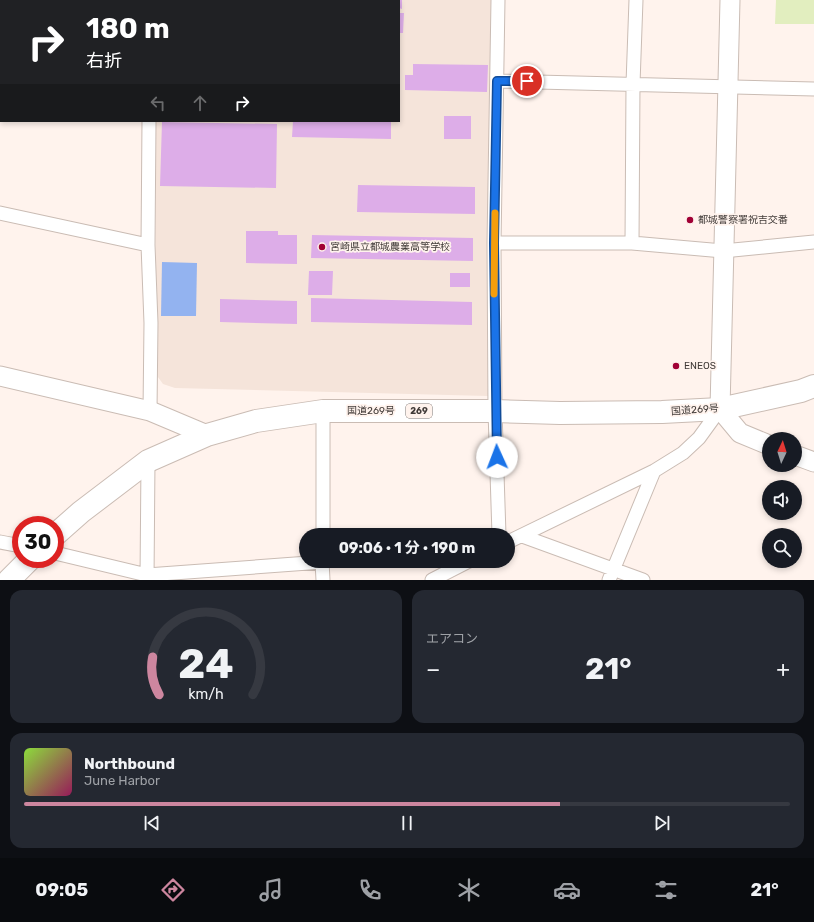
<!DOCTYPE html>
<html lang="ja">
<head>
<meta charset="utf-8">
<style>
	body { margin:0; font-family:Rubik,"Noto Sans JP",sans-serif; background:#242831; color:#f1f3f6; height:100vh; display:flex; flex-direction:column; font-size:15px; white-space:nowrap }
	* { box-sizing:border-box; margin:0 }
	p { font-size:13px; color:#9ea1a6 }
	.icon { flex:none; width:22px; height:22px; fill:none; stroke:currentColor; stroke-width:2; stroke-linecap:round; stroke-linejoin:round }
	.map { position:relative; height:580px; overflow:hidden }
	.side { display:flex; flex-direction:column; gap:10px; padding:10px; background:#0d0f14; flex:1 }
	.side>* { flex:none }
	.top-card { position:absolute; left:0px; top:0px; width:400px; height:122px; box-shadow:0 2px 6px #0003; background:#202124; color:#fff; overflow:hidden }
	.needle { width:26px; rotate:4deg }
	.controls { position:absolute; left:762px; top:432px; display:grid; gap:8px }
	.controls a { display:grid; place-items:center; width:40px; height:40px; border-radius:50%; background:#171b24; box-shadow:0 2px 6px #0003; font-size:20px }
	.speed { position:absolute; left:12px; top:516px; display:flex; gap:8px; font-size:20px; font-weight:700; text-align:center }
	.speed>* { display:grid; place-content:center; width:52px; height:52px; border-radius:50%; background:#171b24; box-shadow:0 2px 6px #0003; line-height:1 }
	.speed .limit { border:6px solid #d22; background:#fff; color:#111 }
	.pin { position:absolute; display:grid; place-items:center; width:34px; height:34px; color:#fff; margin:-17px; border:2px solid #fff; border-radius:50%; box-shadow:0 1px 4px #0007 }
	.me { position:absolute; width:44px; margin:-22px; rotate:358deg; stroke-linejoin:round; filter:drop-shadow(0 0 3px #0008) }
	.turn { display:flex; align-items:center; gap:14px; height:84px; padding:0 20px; font-size:18px }
	.turn .icon { width:52px; height:52px; stroke-width:2.5 }
	.turn b { display:block; font-size:28px; line-height:34px }
	.lanes { display:flex; align-items:center; height:38px; padding:0 20px; background:#0003; justify-content:center; gap:20px; direction:ltr }
	.lanes .off { opacity:.35 }
	.big { font-size:30px; font-weight:700; line-height:1.1 }
	.side .card { flex:1; display:flex; flex-direction:column; justify-content:center; gap:6px; min-width:0; padding:0 14px; border-radius:12px; background:#242831 }
	.side .dial { align-items:center; gap:0 }
	.dial svg { height:104px; overflow:visible; fill:none; stroke:#363941; stroke-width:7; stroke-linecap:round; text-anchor:middle }
	.dial text { fill:#f1f3f6; stroke:none }
	.song { display:flex; align-items:center; gap:12px }
	.cover { width:48px; height:48px; border-radius:6px; background:linear-gradient(135deg,hsl(90 70% 55%),hsl(330 70% 35%)) }
	.played { height:4px; border-radius:2px; background:linear-gradient(90deg,#cd869f 70%,#363941 70%) }
	.keys { display:flex; justify-content:space-around; direction:ltr }
	.heat { display:flex; justify-content:space-between; align-items:center; font-size:22px; direction:ltr }
	.side .tiles { flex:1; display:grid; gap:10px; grid-template-columns:1fr 1fr }
	.card:last-child { grid-column:span 2 }
	.trip { position:absolute; left:299px; top:528px; width:216px; height:40px; border-radius:20px; background:#171b24; box-shadow:0 2px 6px #0003; font-weight:700; line-height:40px; text-align:center }
	.dock { display:flex; height:64px; justify-content:space-around; align-items:center; background:#090b0e; color:#9ea1a6 }
	.dock .icon { width:28px; height:28px }
	.dock .on { color:#cd869f }
	.dock b { font-size:18px; color:#f1f3f6 }
	.map>svg:first-child { display:block }
	.built { fill:#f5e4da }
	.green { fill:#e2eebf }
	.water { fill:#93b3f0 }
	.building { fill:#ddade8 }
	.lines { fill:none; stroke-linecap:round; stroke-linejoin:round }
	.street-casing { stroke:#cabcb4; stroke-width:15 }
	.secondary-casing { stroke:#cabcb4; stroke-width:21 }
	.highway-casing { stroke:#cabcb4; stroke-width:24 }
	.street { stroke:#fff; stroke-width:13 }
	.secondary { stroke:#fff; stroke-width:19 }
	.highway { stroke:#fff; stroke-width:22 }
	.route-casing { stroke:#114b97; stroke-width:10 }
	.route { stroke:#1a73e8; stroke-width:7 }
	.slow { stroke:#f59e0b; stroke-width:7 }
	.poi-dot { fill:#a10035; stroke:#fff3ed; stroke-width:1.5 }
	.labels { text-anchor:middle; dominant-baseline:central; stroke-width:3.5; stroke-linejoin:round; paint-order:stroke }
	.shield { fill:#fff3ed; stroke:#7a726e; stroke-width:1 }
	.shield-label { font-size:9px; font-weight:bold; fill:#413b38 }
	.poi-label { font-size:10px; fill:#413b38; stroke:#fff3ed; text-anchor:start }
	.street-label { font-size:10px; fill:#413b38; stroke:#fff3ed }
</style>
</head>
<body>
<div class="map">
<svg width="814" height="580" viewBox="0 0 814 580">
	<rect width="100%" height="100%" fill="#fff3ed"/>
	<path class="built" d="M 156,0 L 491,0 L 488,396 L 175,388 L 163,384 L 155,373 L 156,121 L 399,121 L 399,1 Z"/>
	<path class="green" d="M 776,0 L 814,0 L 814,24 L 775,24 Z"/>
	<path class="water" d="M 162,262 L 197,263 L 196,316 L 161,316 Z"/>
	<path class="building" d="M 399,0 L 402,0 L 402,9 L 399,8 Z
		M 399,13 L 404,13 L 403,33 L 399,33 Z
		M 413,64 L 488,65 L 487,92 L 405,90 L 405,75 L 413,75 Z
		M 444,116 L 471,116 L 471,139 L 444,139 Z
		M 293,121 L 391,121 L 391,139 L 292,137 Z
		M 162,122 L 277,124 L 276,188 L 160,186 Z
		M 358,185 L 475,187 L 475,214 L 357,212 Z
		M 246,231 L 278,231 L 278,235 L 297,235 L 297,264 L 246,263 Z
		M 312,235 L 473,238 L 473,261 L 311,258 Z
		M 309,271 L 333,271 L 332,295 L 308,295 Z
		M 450,273 L 470,273 L 470,287 L 450,287 Z
		M 311,298 L 472,302 L 472,325 L 311,322 Z
		M 220,299 L 297,301 L 297,324 L 220,322 Z"/>
	<g class="lines">
		<g class="street-casing">
			<path id="street" d="M 498,0 L 494,243 L 495,411 L 499,535
				M 149,1 L 149,0
				M 497,81 L 814,89
				M 149,121 L 148,245 L 151,323 L 150,411
				M 0,213 L 148,245
				M 494,243 L 632,243 L 723,251 L 814,242
				M 632,243 L 633,84 L 636,0
				M 323,535 L 323,411
				M 522,536 L 643,580
				M 0,542 L 21,546
				M 508,542 L 654,471 L 683,453 L 699,438 L 720,409
				M 55,553 L 147,575 L 322,562
				M 322,561 L 323,580
				M 147,580 L 148,461
				M 432,580 L 469,561
				M 609,580 L 654,471"/>
		</g>
		<g class="secondary-casing">
			<path id="secondary" d="M 730,0 L 720,409 L 740,433 L 769,445
				M 0,376 L 150,411 L 207,435
				M 795,455 L 814,462"/>
		</g>
		<g class="highway-casing">
			<path id="highway" d="M 55,535 L 81,512 L 148,461 L 207,435 L 256,421 L 323,411 L 495,411 L 560,413 L 662,412 L 720,409 L 801,391 L 814,386
				M 9,580 L 30,559"/>
		</g>
		<use href="#street" class="street"/>
		<use href="#secondary" class="secondary"/>
		<use href="#highway" class="highway"/>
	</g>
	<g class="lines">
		<g class="route-casing">
			<path id="route" d="M 497,457 L 494,243 L 497,81 L 527,81"/>
		</g>
		<use href="#route" class="route"/>
		<path class="slow" d="M 494,294 L 495,213"/>
	</g>
	<g class="poi-dot">
		<circle cx="690" cy="220" r="4"/>
		<circle cx="322" cy="247" r="4"/>
		<circle cx="676" cy="366" r="4"/>
	</g>
	<g class="labels">
		<rect class="shield" x="406" y="404" width="26" height="14" rx="3"/>
		<g class="shield-label">
			<text x="419" y="411">269</text>
		</g>
		<g class="poi-label">
			<text x="698" y="220">都城警察署祝吉交番</text>
			<text x="330" y="247">宮崎県立都城農業高等学校</text>
			<text x="684" y="366">ENEOS</text>
		</g>
		<g class="street-label">
			<text transform="translate(695 410) rotate(-4)">国道269号</text>
			<text x="371" y="411">国道269号</text>
		</g>
	</g>
</svg>
<div class="controls">
<a><svg class="needle" viewBox="-14 -14 28 28"><path d="M0-13l5 13h-10z" fill="#e53935"/><path d="M0 13l5-13h-10z" fill="#9ea1a6"/></svg></a>
<a><svg class="icon" aria-label="sound" viewBox="0 0 24 24"><path d="M4 9h4l5-4v14l-5-4H4zM17 9q2 3 0 6"/></svg></a>
<a><svg class="icon" aria-label="search" viewBox="0 0 24 24"><circle cx="10" cy="10" r="6"/><path d="M15 15l6 6"/></svg></a>
</div>
<div class="speed"><div class="limit">30</div></div>
<div class="pin" style="left:527px;top:81px;background:#d93025"><svg class="icon" aria-label="arrive" viewBox="0 0 24 24"><path d="M6 21V4h12l-3 4 3 4H6"/></svg></div>
<svg class="me" style="left:497px;top:457px" viewBox="-20 -20 40 40"><circle r="19" fill="#fff"/><path d="M0-13L10 11 0 6-10 11z" fill="#1a73e8"/></svg>
<div class="trip">09:06 · 1 分 · 190 m</div>
<div class="top-card">
<div class="turn"><svg class="icon" aria-label="right" viewBox="0 0 24 24"><path d="M7 20v-9h11M14 6l5 5-5 5"/></svg><div><b>180 m</b>右折</div></div>
<div class="lanes"><svg class="icon off" aria-label="left" viewBox="0 0 24 24"><path d="M17 20v-9H6M10 6l-5 5 5 5"/></svg><svg class="icon off" aria-label="ahead" viewBox="0 0 24 24"><path d="M12 20V5M6 11l6-6 6 6"/></svg><svg class="icon" aria-label="right" viewBox="0 0 24 24"><path d="M7 20v-9h11M14 6l5 5-5 5"/></svg></div>
</div>
</div>
<section class="side">
<div class="tiles">
<div class="card dial"><svg viewBox="0 0 100 80">
<path d="M14 69A42 42 0 1 1 86 69"/>
<path d="M14 69A42 42 0 0 1 9 40" stroke="#cd869f"/>
<text x="50" y="56" font-size="32" font-weight="700">24</text>
<text x="50" y="72" font-size="11">km/h</text>
</svg></div>
<div class="card"><p>エアコン</p>
<div class="heat"><a>−</a><b class="big">21°</b><a>+</a></div>
</div>
<div class="card">
<div class="song"><i class="cover"></i><div><b>Northbound</b><p>June Harbor</p></div></div>
<div class="played"></div>
<div class="keys"><svg class="icon" aria-label="previous" viewBox="0 0 24 24"><path d="M18 5L8 12l10 7zM5 5v14"/></svg><svg class="icon" aria-label="pause" viewBox="0 0 24 24"><path d="M8 5v14M16 5v14"/></svg><svg class="icon" aria-label="next" viewBox="0 0 24 24"><path d="M6 5l10 7-10 7zM19 5v14"/></svg></div>
</div>
</div>
</section>
<nav class="dock">
<b>09:05</b>
<svg class="icon on" aria-label="directions" viewBox="0 0 24 24"><path d="M12 3l9 9-9 9-9-9zM9 14v-3h6M13 9l2 2-2 2"/></svg>
<svg class="icon" aria-label="music" viewBox="0 0 24 24"><path d="M9 18V5l10-2v13"/><circle cx="6" cy="18" r="3"/><circle cx="16" cy="16" r="3"/></svg>
<svg class="icon" aria-label="phone" viewBox="0 0 24 24"><path d="M5 4h4l2 5-3 2q2 4 5 5l2-3 5 2v4C11 20 4 13 5 4z"/></svg>
<svg class="icon" aria-label="climate" viewBox="0 0 24 24"><path d="M12 3v18M4 7l16 10M4 17L20 7"/></svg>
<svg class="icon" aria-label="car" viewBox="0 0 24 24"><path d="M5 17H2v-5l4-1 3-4h7l3 4 3 1v5h-3M9 17h6M6 11h13"/><circle cx="7" cy="17" r="2"/><circle cx="17" cy="17" r="2"/></svg>
<svg class="icon" aria-label="filters" viewBox="0 0 24 24"><path d="M4 7h16M4 17h16"/><circle cx="9" cy="7" r="2"/><circle cx="15" cy="17" r="2"/></svg>
<b>21°</b>
</nav>
</body>
</html>
